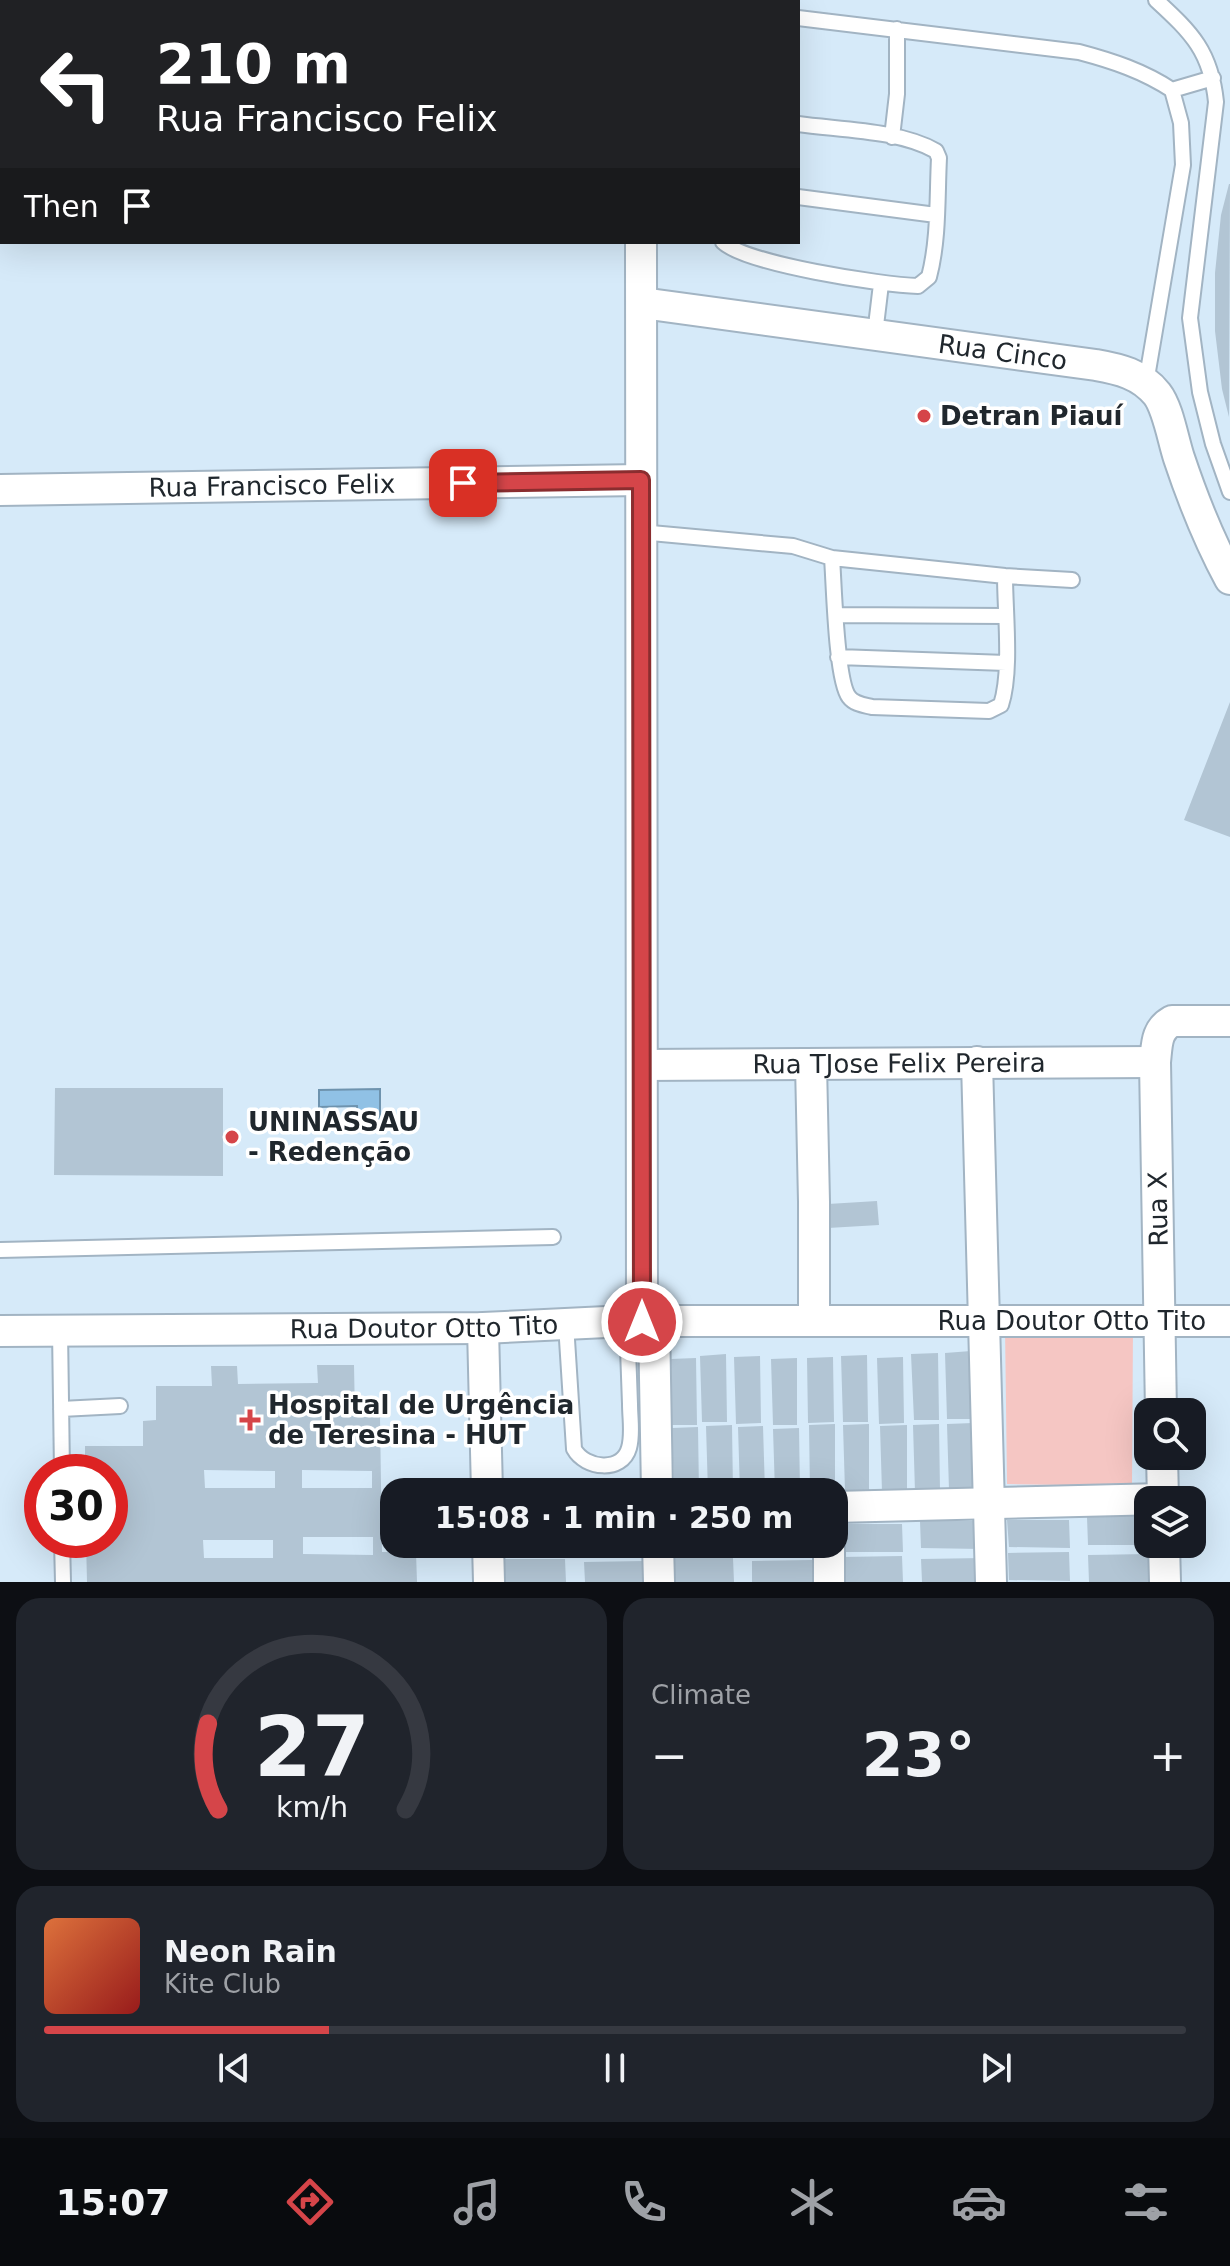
<!DOCTYPE html>
<html lang="en">
<head>
<meta charset="utf-8">
<style>
	body { margin:0; font-family:"DejaVu Sans",sans-serif; background:#20242c; color:#f1f3f6; height:100vh; display:flex; flex-direction:column; font-size:30px; white-space:nowrap }
	* { box-sizing:border-box; margin:0 }
	p { font-size:26px; color:#9ea1a6 }
	.icon { flex:none; width:44px; height:44px; fill:none; stroke:currentColor; stroke-width:2; stroke-linecap:round; stroke-linejoin:round }
	.map { position:relative; height:1582px; overflow:hidden }
	.side { display:flex; flex-direction:column; gap:16px; padding:16px; background:#0d0f14; flex:1 }
	.side>* { flex:none }
	.hud { position:absolute; left:0px; top:0px; width:800px; height:244px; box-shadow:0 8px 32px #0002; background:#202124; color:#fff; overflow:hidden }
	.controls { position:absolute; left:1134px; top:1398px; display:grid; gap:16px }
	.controls a { display:grid; place-items:center; width:72px; height:72px; border-radius:16px; background:#171b24; box-shadow:0 8px 32px #0002; font-size:40px }
	.speed { position:absolute; left:24px; top:1454px; display:flex; gap:16px; font-size:40px; font-weight:700; text-align:center }
	.speed>* { display:grid; place-content:center; width:104px; height:104px; border-radius:50%; background:#171b24; box-shadow:0 8px 32px #0002; line-height:1 }
	.speed .limit { border:12px solid #d22; background:#fff; color:#111 }
	.pin { position:absolute; display:grid; place-items:center; width:68px; height:68px; color:#fff; margin:-34px; border-radius:16px; box-shadow:0 4px 12px #0006 }
	.me { position:absolute; width:88px; margin:-44px; rotate:0deg; stroke-linejoin:round; filter:drop-shadow(0 0 6px #0008) }
	.turn { display:flex; align-items:center; gap:28px; height:168px; padding:0 24px; font-size:36px }
	.turn .icon { width:104px; height:104px; stroke-width:2.5 }
	.turn b { display:block; font-size:56px; line-height:68px }
	.then { display:flex; align-items:center; height:76px; padding:0 24px; background:#0003; gap:16px; font-size:30px }
	.big { font-size:60px; font-weight:700; line-height:1.1 }
	.side .widget { flex:1; display:flex; flex-direction:column; justify-content:center; gap:12px; min-width:0; padding:0 28px; border-radius:24px; background:#20242c }
	.side .dial { align-items:center; gap:0 }
	.dial svg { height:208px; overflow:visible; fill:none; stroke:#363941; stroke-width:7; stroke-linecap:round; text-anchor:middle }
	.dial text { fill:#f1f3f6; stroke:none }
	.song { display:flex; align-items:center; gap:24px }
	.cover { width:96px; height:96px; border-radius:12px; background:linear-gradient(135deg,hsl(20 70% 55%),hsl(0 70% 35%)) }
	.played { height:8px; border-radius:4px; background:linear-gradient(90deg,#d54549 25%,#363941 25%) }
	.keys { display:flex; justify-content:space-around; direction:ltr }
	.heat { display:flex; justify-content:space-between; align-items:center; font-size:44px; direction:ltr }
	.side .tiles { flex:1; display:grid; gap:16px; grid-template-columns:1fr 1fr }
	.widget:last-child { grid-column:span 2 }
	.trip { position:absolute; left:380px; top:1478px; width:468px; height:80px; border-radius:24px; background:#171b24; box-shadow:0 8px 32px #0002; font-weight:700; line-height:80px; text-align:center }
	.menu { display:flex; height:128px; justify-content:space-around; align-items:center; background:#090b0e; color:#9ea1a6 }
	.menu .icon { width:56px; height:56px }
	.menu .active { color:#d54549 }
	.menu b { font-size:36px; color:#f1f3f6 }
	.map>svg:first-child { display:block }
	.green { fill:#f5c6c3 }
	.water { fill:#90c1e5; stroke:#6e93ae; stroke-width:2 }
	.building { fill:#b2c5d4; fill-rule:evenodd }
	.lines { fill:none; stroke-linecap:round; stroke-linejoin:round }
	.service-casing { stroke:#a2b4c3; stroke-width:18 }
	.minor-casing { stroke:#a2b4c3; stroke-width:34 }
	.service { stroke:#fff; stroke-width:14 }
	.minor { stroke:#fff; stroke-width:30 }
	.route-casing { stroke:#8a2d2f; stroke-width:20 }
	.route { stroke:#d54549; stroke-width:14 }
	.poi-dot { fill:#d54549; stroke:#fff; stroke-width:3 }
	.labels { text-anchor:middle; dominant-baseline:central; stroke-width:7; stroke-linejoin:round; paint-order:stroke }
	.street-label { font-size:26px; fill:#20272d; stroke:#fff }
	.poi-label { font-size:26px; font-weight:bold; fill:#20272d; stroke:#fff; text-anchor:start }
</style>
</head>
<body>
<div class="map">
<svg width="1230" height="1582" viewBox="0 0 1230 1582">
	<rect width="100%" height="100%" fill="#d6eaf9"/>
	<path class="green" d="M 1005,1326 L 1133,1328 L 1132,1486 L 1007,1484 Z"/>
	<path class="water" d="M 380,1089 L 380,1123 L 358,1124 L 357,1106 L 319,1107 L 319,1090 Z"/>
	<path class="building" d="M 1229,184 L 1230,184 L 1229,417 L 1222,389 L 1215,331 L 1215,273 L 1221,215 Z
		M 1230,702 L 1230,837 L 1184,820 Z
		M 55,1088 L 223,1088 L 223,1176 L 54,1175 Z
		M 877,1201 L 879,1225 L 828,1228 L 828,1204 Z
		M 971,1351 L 972,1419 L 947,1419 L 945,1353 Z
		M 938,1353 L 939,1420 L 914,1420 L 911,1354 Z
		M 726,1354 L 727,1422 L 702,1422 L 700,1356 Z
		M 867,1355 L 868,1422 L 843,1422 L 841,1356 Z
		M 760,1356 L 761,1423 L 736,1424 L 734,1357 Z
		M 833,1357 L 834,1422 L 808,1423 L 807,1358 Z
		M 903,1357 L 904,1423 L 879,1424 L 877,1358 Z
		M 696,1358 L 697,1425 L 672,1425 L 670,1359 Z
		M 797,1358 L 797,1425 L 773,1425 L 771,1359 Z
		M 317,1365 L 354,1365 L 355,1417 L 380,1417 L 382,1552 L 416,1552 L 417,1582 L 87,1582 L 86,1540 L 110,1540 L 110,1472 L 85,1472 L 85,1446 L 143,1446 L 143,1421 L 156,1420 L 156,1386 L 212,1386 L 211,1366 L 237,1366 L 238,1384 L 318,1383 ZM 204,1470 L 275,1471 L 275,1488 L 205,1488 ZM 302,1470 L 372,1471 L 372,1488 L 302,1488 ZM 303,1537 L 373,1537 L 373,1555 L 303,1554 ZM 203,1540 L 273,1540 L 273,1558 L 204,1558 Z
		M 973,1423 L 974,1490 L 949,1490 L 947,1424 Z
		M 835,1424 L 835,1491 L 810,1491 L 809,1425 Z
		M 869,1424 L 869,1491 L 845,1491 L 843,1425 Z
		M 939,1424 L 940,1491 L 915,1492 L 913,1425 Z
		M 732,1425 L 733,1492 L 708,1492 L 706,1426 Z
		M 907,1425 L 907,1492 L 882,1492 L 880,1426 Z
		M 763,1426 L 765,1492 L 740,1492 L 738,1427 Z
		M 698,1427 L 699,1492 L 674,1492 L 672,1428 Z
		M 799,1428 L 800,1492 L 775,1492 L 773,1429 Z
		M 1148,1516 L 1148,1545 L 1088,1545 L 1087,1517 Z
		M 1007,1520 L 1069,1520 L 1070,1548 L 1009,1547 Z
		M 920,1521 L 981,1521 L 982,1549 L 921,1548 Z
		M 841,1524 L 902,1524 L 903,1552 L 842,1552 Z
		M 504,1544 L 566,1544 L 566,1555 L 505,1554 Z
		M 584,1544 L 645,1544 L 645,1552 L 584,1551 Z
		M 672,1544 L 733,1544 L 733,1554 L 672,1553 Z
		M 751,1544 L 813,1544 L 813,1551 L 752,1550 Z
		M 1069,1552 L 1070,1581 L 1009,1580 L 1008,1553 Z
		M 1149,1554 L 1150,1582 L 1089,1582 L 1088,1555 Z
		M 902,1556 L 903,1582 L 842,1582 L 841,1557 Z
		M 671,1558 L 733,1558 L 734,1582 L 672,1582 Z
		M 983,1558 L 984,1582 L 922,1582 L 921,1559 Z
		M 504,1559 L 565,1559 L 566,1582 L 505,1582 Z
		M 813,1560 L 814,1582 L 752,1582 L 752,1561 Z
		M 645,1561 L 646,1582 L 585,1582 L 584,1562 Z"/>
	<g class="lines">
		<g class="service-casing">
			<path id="service" d="M 185,0 L 186,2
				M 1156,0 C 1192,33 1211,52 1216,102 L 1190,318 L 1200,392 L 1213,444 L 1230,492
				M 798,18 L 1079,52 C 1113,61 1143,71 1172,90 L 1181,123 L 1183,165 L 1146,383
				M 1172,90 L 1213,78
				M 892,137 L 897,94 L 897,29
				M 798,197 L 936,215
				M 723,242 C 746,264 882,285 918,286 L 929,277 C 939,239 937,197 939,158 L 936,151 C 899,130 841,130 798,124
				M 875,334 L 881,284
				M 640,532 L 793,546 L 832,558 L 1005,576 L 1072,580
				M 832,558 C 834,583 836,681 849,697 C 854,704 864,705 872,707 L 989,711 L 1001,705 C 1012,671 1005,613 1005,576
				M 836,615 L 1005,616
				M 838,657 L 1006,663
				M 0,1250 L 553,1237
				M 566,1324 L 574,1449 C 585,1469 622,1473 629,1448 C 633,1434 630,1419 630,1404 C 629,1377 628,1349 627,1321
				M 60,1330 L 62,1472
				M 61,1409 L 120,1406
				M 62,1540 L 63,1582"/>
		</g>
		<g class="minor-casing">
			<g id="minor">
				<path d="M 642,2 L 642,0"/>
				<path d="M 641,242 L 642,1322"/>
				<path id="s1" d="M 642,303 L 1096,365 C 1119,369 1141,374 1157,394 C 1168,408 1173,440 1179,458 C 1193,500 1209,540 1230,579"/>
				<path id="s2" d="M 0,490 L 641,480"/>
				<path d="M 977,1062 L 991,1582"/>
				<path d="M 811,1064 L 814,1202 L 814,1321"/>
				<path id="s3" d="M 643,1065 L 1155,1062"/>
				<path d="M 654,1321 L 657,1492"/>
				<path d="M 483,1328 L 487,1492"/>
				<path id="s4" d="M 0,1331 L 483,1328 L 627,1321 L 1230,1321"/>
				<path d="M 1161,1412 L 1155,1062 C 1157,1044 1156,1030 1172,1021 L 1230,1021"/>
				<path d="M 1162,1456 L 1163,1500"/>
				<path d="M 834,1507 L 1163,1499"/>
				<path d="M 488,1544 L 489,1582"/>
				<path d="M 658,1544 L 659,1582"/>
				<path d="M 829,1544 L 829,1582"/>
				<path d="M 1164,1544 L 1165,1582"/>
			</g>
		</g>
		<use href="#service" class="service"/>
		<use href="#minor" class="minor"/>
	</g>
	<g class="lines">
		<g class="route-casing">
			<path id="route" d="M 463,483 L 641,480 L 642,1322"/>
		</g>
		<use href="#route" class="route"/>
	</g>
	<g class="poi-dot">
		<circle cx="924" cy="416" r="8"/>
		<circle cx="232" cy="1137" r="8"/>
		<path d="M246 1408h8v8h8v8h-8v8h-8v-8h-8v-8h8z"/>
	</g>
	<g class="labels">
		<g class="street-label">
			<text stroke="none"><textPath href="#s1" startOffset="364">Rua Cinco</textPath></text>
			<text stroke="none"><textPath href="#s2" startOffset="272">Rua Francisco Felix</textPath></text>
			<text stroke="none"><textPath href="#s3" startOffset="256">Rua TJose Felix Pereira</textPath></text>
			<text transform="translate(1158 1209) rotate(-91)">Rua X</text>
			<text stroke="none"><textPath href="#s4" startOffset="1072">Rua Doutor Otto Tito</textPath></text>
			<text stroke="none"><textPath href="#s4" startOffset="424">Rua Doutor Otto Tito</textPath></text>
		</g>
		<g class="poi-label">
			<text x="940" y="416">Detran Piauí</text>
			<text x="248" y="1122">UNINASSAU<tspan x="248" dy="30">- Redenção</tspan></text>
			<text x="268" y="1405">Hospital de Urgência<tspan x="268" dy="30">de Teresina - HUT</tspan></text>
		</g>
	</g>
</svg>
<div class="controls">
<a><svg class="icon" aria-label="search" viewBox="0 0 24 24"><circle cx="10" cy="10" r="6"/><path d="M15 15l6 6"/></svg></a>
<a><svg class="icon" aria-label="layers" viewBox="0 0 24 24"><path d="M12 4l9 5-9 5-9-5zM3 14l9 5 9-5"/></svg></a>
</div>
<div class="speed"><div class="limit">30</div></div>
<div class="pin" style="left:463px;top:483px;background:#d93025"><svg class="icon" aria-label="arrive" viewBox="0 0 24 24"><path d="M6 21V4h12l-3 4 3 4H6"/></svg></div>
<svg class="me" style="left:642px;top:1322px" viewBox="-20 -20 40 40"><circle r="17" fill="#d54549" stroke="#fff" stroke-width="3"/><path d="M0-11L8 9 0 5-8 9z" fill="#fff"/></svg>
<div class="trip">15:08 · 1 min · 250 m</div>
<div class="hud">
<div class="turn"><svg class="icon" aria-label="left" viewBox="0 0 24 24"><path d="M17 20v-9H6M10 6l-5 5 5 5"/></svg><div><b>210 m</b>Rua Francisco Felix</div></div>
<div class="then">Then<svg class="icon" aria-label="arrive" viewBox="0 0 24 24"><path d="M6 21V4h12l-3 4 3 4H6"/></svg></div>
</div>
</div>
<section class="side">
<div class="tiles">
<div class="widget dial"><svg viewBox="0 0 100 80">
<path d="M14 69A42 42 0 1 1 86 69"/>
<path d="M14 69A42 42 0 0 1 10 36" stroke="#d54549"/>
<text x="50" y="56" font-size="32" font-weight="700">27</text>
<text x="50" y="72" font-size="11">km/h</text>
</svg></div>
<div class="widget"><p>Climate</p>
<div class="heat"><a>−</a><b class="big">23°</b><a>+</a></div>
</div>
<div class="widget">
<div class="song"><i class="cover"></i><div><b>Neon Rain</b><p>Kite Club</p></div></div>
<div class="played"></div>
<div class="keys"><svg class="icon" aria-label="previous" viewBox="0 0 24 24"><path d="M18 5L8 12l10 7zM5 5v14"/></svg><svg class="icon" aria-label="pause" viewBox="0 0 24 24"><path d="M8 5v14M16 5v14"/></svg><svg class="icon" aria-label="next" viewBox="0 0 24 24"><path d="M6 5l10 7-10 7zM19 5v14"/></svg></div>
</div>
</div>
</section>
<nav class="menu">
<b>15:07</b>
<svg class="icon active" aria-label="directions" viewBox="0 0 24 24"><path d="M12 3l9 9-9 9-9-9zM9 14v-3h6M13 9l2 2-2 2"/></svg>
<svg class="icon" aria-label="music" viewBox="0 0 24 24"><path d="M9 18V5l10-2v13"/><circle cx="6" cy="18" r="3"/><circle cx="16" cy="16" r="3"/></svg>
<svg class="icon" aria-label="phone" viewBox="0 0 24 24"><path d="M5 4h4l2 5-3 2q2 4 5 5l2-3 5 2v4C11 20 4 13 5 4z"/></svg>
<svg class="icon" aria-label="climate" viewBox="0 0 24 24"><path d="M12 3v18M4 7l16 10M4 17L20 7"/></svg>
<svg class="icon" aria-label="car" viewBox="0 0 24 24"><path d="M5 17H2v-5l4-1 3-4h7l3 4 3 1v5h-3M9 17h6M6 11h13"/><circle cx="7" cy="17" r="2"/><circle cx="17" cy="17" r="2"/></svg>
<svg class="icon" aria-label="filters" viewBox="0 0 24 24"><path d="M4 7h16M4 17h16"/><circle cx="9" cy="7" r="2"/><circle cx="15" cy="17" r="2"/></svg>
</nav>
</body>
</html>
